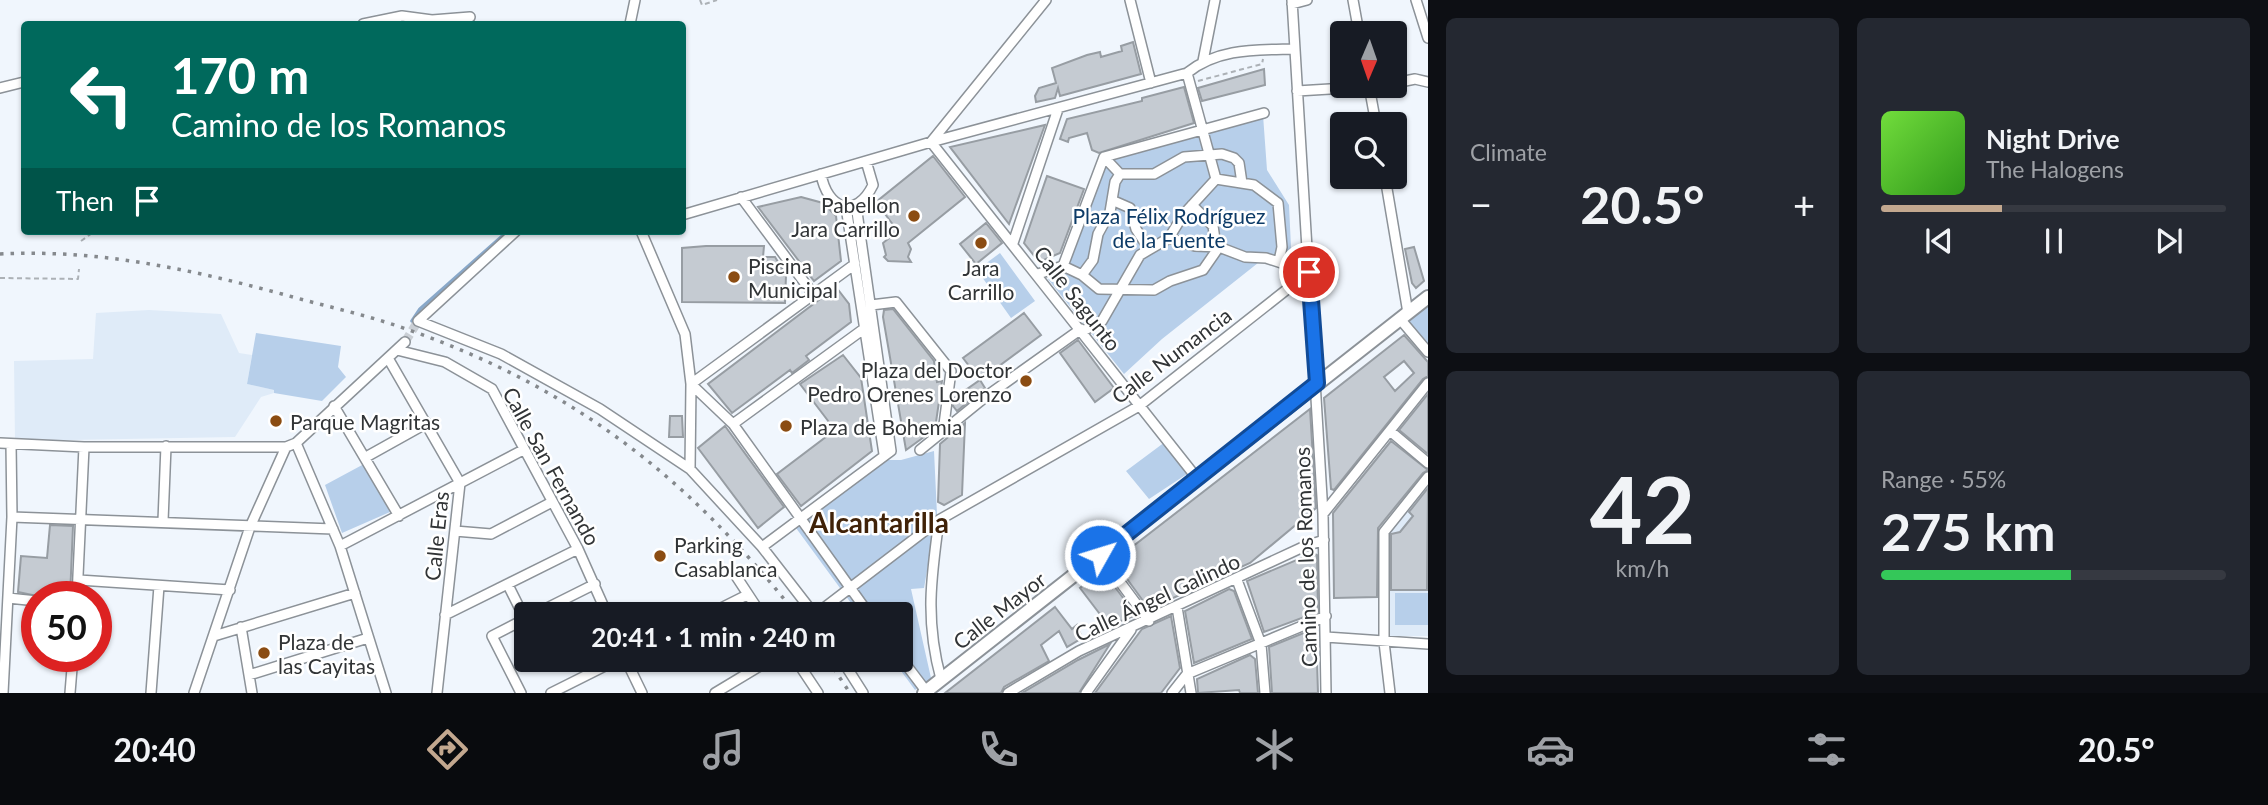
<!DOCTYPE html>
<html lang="en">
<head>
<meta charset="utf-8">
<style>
	body { margin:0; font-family:Lato,sans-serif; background:#242831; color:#f1f3f6; height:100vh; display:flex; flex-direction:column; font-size:26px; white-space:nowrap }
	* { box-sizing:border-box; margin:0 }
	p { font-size:23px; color:#9ea1a6 }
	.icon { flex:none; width:38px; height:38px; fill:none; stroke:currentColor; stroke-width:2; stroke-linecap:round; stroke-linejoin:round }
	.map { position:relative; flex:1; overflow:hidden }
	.details { display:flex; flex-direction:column; gap:18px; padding:18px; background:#0d0f14; width:840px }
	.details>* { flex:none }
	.top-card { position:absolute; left:21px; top:21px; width:665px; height:214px; border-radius:7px; box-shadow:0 2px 5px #0004; background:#00695c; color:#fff; overflow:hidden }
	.needle { width:46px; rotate:182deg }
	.fabs { position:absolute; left:1330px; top:21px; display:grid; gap:14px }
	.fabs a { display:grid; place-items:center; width:77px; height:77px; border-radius:7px; background:#171b24; box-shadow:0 2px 5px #0004; font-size:35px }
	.speed { position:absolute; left:21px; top:581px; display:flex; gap:14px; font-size:35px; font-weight:700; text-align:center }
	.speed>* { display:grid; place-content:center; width:91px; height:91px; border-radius:50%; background:#171b24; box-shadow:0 2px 5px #0004; line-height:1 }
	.speed .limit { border:10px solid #d22; background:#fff; color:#111 }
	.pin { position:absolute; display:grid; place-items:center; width:60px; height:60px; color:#fff; margin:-30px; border:4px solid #fff; border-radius:50%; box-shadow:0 2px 7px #0007 }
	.me { position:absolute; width:77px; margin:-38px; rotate:51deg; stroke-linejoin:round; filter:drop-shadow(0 0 5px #0008) }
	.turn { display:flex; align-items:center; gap:24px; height:147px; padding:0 35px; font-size:32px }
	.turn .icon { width:91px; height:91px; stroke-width:2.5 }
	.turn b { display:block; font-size:49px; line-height:60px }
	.then { display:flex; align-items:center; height:66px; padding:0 35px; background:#0003; gap:14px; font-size:26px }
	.big { font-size:52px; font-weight:700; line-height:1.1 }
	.details .card { flex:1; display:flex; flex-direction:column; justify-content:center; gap:10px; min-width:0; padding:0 24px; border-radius:10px; background:#242831 }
	.details .dial { align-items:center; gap:0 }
	.dial b { font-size:91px; line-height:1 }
	.song { display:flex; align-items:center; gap:21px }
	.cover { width:84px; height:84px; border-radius:10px; background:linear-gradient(135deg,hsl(100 70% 55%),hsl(110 70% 35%)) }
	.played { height:7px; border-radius:4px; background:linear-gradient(90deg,#c3a88f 35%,#363941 35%) }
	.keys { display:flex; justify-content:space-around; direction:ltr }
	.heat { display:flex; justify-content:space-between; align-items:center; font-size:38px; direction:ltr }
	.charge { height:10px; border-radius:5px; background:linear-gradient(90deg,#34c759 55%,#363941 0) }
	.details .tiles { flex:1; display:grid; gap:18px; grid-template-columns:repeat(2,1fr) }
	.trip { position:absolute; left:514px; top:602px; width:399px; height:70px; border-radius:7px; background:#171b24; box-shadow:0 2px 5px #0004; font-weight:700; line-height:70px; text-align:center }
	.tab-bar { display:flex; height:112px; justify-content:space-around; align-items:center; background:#090b0e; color:#9ea1a6 }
	.tab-bar .icon { width:49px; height:49px }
	.tab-bar .on { color:#c3a88f }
	.tab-bar b { font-size:32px; color:#f1f3f6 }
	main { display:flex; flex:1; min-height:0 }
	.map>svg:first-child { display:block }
	.built { fill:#dfebf8 }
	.green { fill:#b7cfea }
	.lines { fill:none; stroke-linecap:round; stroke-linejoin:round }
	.stream { stroke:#89a8c9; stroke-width:3.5 }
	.building { fill:#c5cbd2; stroke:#979da3; stroke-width:2; fill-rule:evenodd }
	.street-tunnel { stroke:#cacfd5; stroke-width:9; stroke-dasharray:9 4.5; stroke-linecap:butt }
	.street-casing { stroke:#8c9298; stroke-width:12 }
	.secondary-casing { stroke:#8c9298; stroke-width:16 }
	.path { stroke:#acb1b6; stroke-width:2; stroke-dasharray:5 3.5; stroke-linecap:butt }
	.street { stroke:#fff; stroke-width:9 }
	.secondary { stroke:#fff; stroke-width:12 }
	.rail { stroke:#85898d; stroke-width:3.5; stroke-dasharray:3.5 7; stroke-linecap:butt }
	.route-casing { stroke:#114b97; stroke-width:18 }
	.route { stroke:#1a73e8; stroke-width:12 }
	.poi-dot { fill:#8b4c12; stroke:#fff; stroke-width:2.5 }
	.labels { text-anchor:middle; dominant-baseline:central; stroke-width:5; stroke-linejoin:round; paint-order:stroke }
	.poi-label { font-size:21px; fill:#313436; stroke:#fff; text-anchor:start }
	.park-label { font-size:21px; fill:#0d3b67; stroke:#fff }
	.street-label { font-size:21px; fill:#313436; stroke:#fff }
	.district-label { font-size:28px; font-weight:bold; fill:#402208; stroke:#fff }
</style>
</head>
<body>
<main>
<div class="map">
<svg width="1428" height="693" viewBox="0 0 1428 693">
	<rect width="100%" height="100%" fill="#f0f6fd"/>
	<path class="built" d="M 149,310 L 221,314 L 239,353 L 252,355 L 247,384 L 274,390 L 274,393 L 261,397 L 235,437 L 15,441 L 14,361 L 93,359 L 96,313 Z
		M 1428,485 L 1428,636 L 1388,636 L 1388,534 Z"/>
	<path class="green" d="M 1263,115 L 1267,170 L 1289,205 L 1292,269 L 1263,259 L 1162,339 L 1124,374 L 1048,279 L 1065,276 L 1104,157 Z
		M 1000,253 L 1035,301 L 1011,318 L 977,270 Z
		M 1428,302 L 1428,353 L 1400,319 Z
		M 256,333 L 341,346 L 338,367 L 346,377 L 322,401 L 274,393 L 274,390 L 247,384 Z
		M 1165,442 L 1190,472 L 1149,499 L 1126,471 Z
		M 934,451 L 937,514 L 924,588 L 911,589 L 931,678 L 915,690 L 893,660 L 901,660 L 901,614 L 859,614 L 796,528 L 888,460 L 901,460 Z
		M 364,464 L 390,512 L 342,533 L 325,485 Z
		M 1395,593 L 1428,593 L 1428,625 L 1395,625 Z"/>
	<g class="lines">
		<path class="stream" d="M 412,321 L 420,309 L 508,231"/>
	</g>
	<path class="building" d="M 1133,42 L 1141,74 L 1060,96 L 1058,88 L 1055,98 L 1036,102 L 1035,96 L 1039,88 L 1056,83 L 1052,68 L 1087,55 L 1100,52 L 1101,57 L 1122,51 L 1121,46 Z
		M 1264,69 L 1265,85 L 1202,101 L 1198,88 Z
		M 1184,87 L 1194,123 L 1099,153 L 1092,150 L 1087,133 L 1069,138 L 1068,142 L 1060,139 L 1067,119 L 1142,101 L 1142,98 Z
		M 1045,125 L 1042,133 L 1009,224 L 950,147 Z
		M 933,156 L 965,197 L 908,243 L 911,249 L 908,257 L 911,262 L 888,261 L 884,257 L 886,255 L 883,243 L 889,238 L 885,233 L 894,226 L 876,202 Z
		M 1047,176 L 1084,189 L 1060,253 L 1039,262 L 1024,243 Z
		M 801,197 L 823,203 L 836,216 L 841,261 L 814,281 L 758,207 Z
		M 986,223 L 1002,243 L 976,264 L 960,244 Z
		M 706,246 L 764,246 L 763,257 L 775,257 L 786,275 L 785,303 L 682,302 L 682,248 Z
		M 1414,247 L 1424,281 L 1416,288 L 1412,283 L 1405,249 Z
		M 836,287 L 849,304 L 851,322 L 806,356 L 809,360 L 792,373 L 790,370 L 732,413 L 708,384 Z
		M 893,309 L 934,361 L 937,382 L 942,381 L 935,429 L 906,450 L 883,317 L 884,310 Z
		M 1024,313 L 1041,335 L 980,380 L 963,358 Z
		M 1404,335 L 1428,362 L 1428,376 L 1423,379 L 1334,490 L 1331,489 L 1324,398 ZM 1404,361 L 1414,373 L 1395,391 L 1384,377 Z
		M 1078,340 L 1114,388 L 1095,402 L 1060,353 Z
		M 843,355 L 861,378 L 872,451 L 801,506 L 777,474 L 835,430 L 800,384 Z
		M 980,380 L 985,388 L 957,411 L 953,406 L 954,398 Z
		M 1428,394 L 1428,454 L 1399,430 Z
		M 1310,409 L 1316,508 L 1250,563 L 1149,609 L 1114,561 Z
		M 670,416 L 682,416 L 683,437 L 669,437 Z
		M 965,423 L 962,495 L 944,505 L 938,502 L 940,444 Z
		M 725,426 L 784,507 L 758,528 L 698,448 Z
		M 1391,441 L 1428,470 L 1423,473 L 1378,528 L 1377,597 L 1334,598 L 1333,513 Z
		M 1428,488 L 1427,590 L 1391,590 L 1391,534 L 1400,532 L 1413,516 L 1409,512 Z
		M 50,525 L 73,526 L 70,597 L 42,597 L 18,592 L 21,556 L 47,558 Z
		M 1313,553 L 1317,555 L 1318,612 L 1264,632 L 1247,581 Z
		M 1102,570 L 1136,615 L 1109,626 L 1080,588 Z
		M 1229,589 L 1234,591 L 1252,639 L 1194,663 L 1185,611 Z
		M 1055,607 L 1072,629 L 1077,625 L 1082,638 L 1067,647 L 1059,631 L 1041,645 L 1049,661 L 1004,687 L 1001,693 L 945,693 Z
		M 1171,616 L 1180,668 L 1161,693 L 1095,693 L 1142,629 Z
		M 1316,628 L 1318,693 L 1272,693 L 1269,647 Z
		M 1110,644 L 1079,693 L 1022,693 L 1078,660 Z
		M 1250,655 L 1255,659 L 1258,693 L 1240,693 L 1239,690 L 1198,693 L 1197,679 Z"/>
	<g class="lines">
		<path class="street-tunnel" d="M 405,342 L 418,321"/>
		<g class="street-casing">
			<path id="street" d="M 1046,0 L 931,142 L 1196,477
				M 1130,0 L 1151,83
				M 1292,0 L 1323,514 L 1326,693
				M 1353,0 L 1359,33
				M 1416,0 L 1428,38
				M 1292,4 L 1307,0
				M 363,24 L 402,16 L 432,20 L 470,17
				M 630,24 L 635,0
				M 1203,61 L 1215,0
				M 1395,83 L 1415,79 L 1428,82
				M 1369,86 L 1376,124
				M 0,88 L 24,82
				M 1297,91 L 1379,86
				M 1104,157 L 1120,174
				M 821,174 C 827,209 856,220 873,185 L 866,161
				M 1385,177 L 1408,313
				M 1216,179 L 1254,185 L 1278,203 L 1282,247 L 1279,261
				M 741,197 L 813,294
				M 1114,201 L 1130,208 L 1136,229 L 1149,249
				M 1192,205 L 1213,226 L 1216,246
				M 846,207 L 884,454
				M 682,215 L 931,142 L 1187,73 C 1218,48 1256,50 1294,49
				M 516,231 L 418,321 L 501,354 L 600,409 L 690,469 L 762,547 L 814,614
				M 641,231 L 685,334 L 691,384 L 690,469
				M 1169,238 L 1183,215 L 1216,179 L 1187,73
				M 1013,243 L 1058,109
				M 855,264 L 691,384 L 733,424 L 869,614
				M 1063,266 L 1082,275 L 1099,289 L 1154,290 L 1170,281 L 1203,270 L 1219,247
				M 1038,274 L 1063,266 L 1104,157 L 1264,113
				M 1082,275 L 1093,260 L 1098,234 L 1110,212 L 1115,182 L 1120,174 L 1154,174 L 1184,157 L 1222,154 L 1234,158 L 1239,163 L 1242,183
				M 871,305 L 896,302 L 951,371 L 943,432
				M 1400,319 L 1428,352
				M 1083,331 L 1102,321 L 1140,255 L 1169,238 L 1195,246 L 1219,247 L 1245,257 L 1266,258 L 1309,272
				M 397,350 L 445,362 L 492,389 L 578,549 L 607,614
				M 388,358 L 460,483 L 437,693
				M 334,406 L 399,516
				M 733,424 L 865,328
				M 1390,431 L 1428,463
				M 0,443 L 84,447 L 286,447
				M 296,443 L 340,546 L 386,693
				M 920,450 L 984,398 L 1081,329
				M 366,457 L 427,423
				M 1323,514 L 1428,383
				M 12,517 L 333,529
				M 939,520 C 931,578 925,621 941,679
				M 163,521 L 166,446
				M 455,531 L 491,534 L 552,502
				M 340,546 L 523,450
				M 762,547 L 891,451 L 856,205
				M 1100,555 L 1149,621
				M 732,570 L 761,614
				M 79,580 L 230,590
				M 1237,580 L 1261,644 L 1265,693
				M 508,585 L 525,619
				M 77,597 L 84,447
				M 8,598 L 37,601
				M 1177,607 L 1191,693
				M 535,614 L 595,584
				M 709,614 L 747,595
				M 816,614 L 939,520 L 1139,406 L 1309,272
				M 445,615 L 578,549
				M 241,627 L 252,693
				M 214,636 L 355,593
				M 1326,637 L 1428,644
				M 901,658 L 926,691
				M 626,660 L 642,693
				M 796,660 L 818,693
				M 842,660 L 863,693
				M 249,675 L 368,638
				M 3,693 L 12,517 L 11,444
				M 70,693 L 73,656
				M 151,693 L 159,586
				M 194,693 L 250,527 L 286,447 L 296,443 L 405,342
				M 521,693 L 492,636 L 527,618
				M 551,693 L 617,660
				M 715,693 L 770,660
				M 1008,693 L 1079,651 L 1303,547 L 1324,540
				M 1086,693 L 1131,630
				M 1172,693 L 1187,674 L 1326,616
				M 1390,693 L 1384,642 L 1384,532 L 1428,477"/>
		</g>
		<g class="secondary-casing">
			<path id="secondary" d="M 924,693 L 1428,297"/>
		</g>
		<path class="path" d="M 700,0 L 702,5 L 717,0
			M 1198,81 L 1262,64 L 1263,59
			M 81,241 L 95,231
			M 0,278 L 78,279 L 79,269"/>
		<use href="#street" class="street"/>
		<use href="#secondary" class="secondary"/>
		<path class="rail" d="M 0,254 C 97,249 189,269 282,294 C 324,306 368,315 409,330 C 574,388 689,478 796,614
			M 828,660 L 850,693"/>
	</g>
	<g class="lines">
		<g class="route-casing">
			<path id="route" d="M 1100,555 L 1317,383 L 1309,272"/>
		</g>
		<use href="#route" class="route"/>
	</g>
	<g class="poi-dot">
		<circle cx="914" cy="216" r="7"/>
		<circle cx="981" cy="243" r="7"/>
		<circle cx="734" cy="277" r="7"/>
		<circle cx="1026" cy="381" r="7"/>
		<circle cx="276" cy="421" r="7"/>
		<circle cx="786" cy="426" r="7"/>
		<circle cx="660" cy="556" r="7"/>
		<circle cx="264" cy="653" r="7"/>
	</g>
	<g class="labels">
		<g class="poi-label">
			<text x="900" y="204" text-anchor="end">Pabellon<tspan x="900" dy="24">Jara Carrillo</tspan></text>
			<text x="748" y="265">Piscina<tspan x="748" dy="24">Municipal</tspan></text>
			<text x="981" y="267" text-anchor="middle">Jara<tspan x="981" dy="24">Carrillo</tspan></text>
			<text x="1012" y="369" text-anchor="end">Plaza del Doctor<tspan x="1012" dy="24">Pedro Orenes Lorenzo</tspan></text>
			<text x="290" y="421">Parque Magritas</text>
			<text x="800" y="426">Plaza de Bohemia</text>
			<text x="674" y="544">Parking<tspan x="674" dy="24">Casablanca</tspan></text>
			<text x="278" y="641">Plaza de<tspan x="278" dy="24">las Cayitas</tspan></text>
		</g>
		<g class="park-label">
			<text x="1169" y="215">Plaza Félix Rodríguez<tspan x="1169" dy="24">de la Fuente</tspan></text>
		</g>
		<g class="street-label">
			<text transform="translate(1078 298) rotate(52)">Calle Sagunto</text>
			<text transform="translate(1171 355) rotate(-37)">Calle Numancia</text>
			<text transform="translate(552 466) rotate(61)">Calle San Fernando</text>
			<text transform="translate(436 536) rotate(-84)">Calle Eras</text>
			<text transform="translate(1305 557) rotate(-92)">Camino de los Romanos</text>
			<text transform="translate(1157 597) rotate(-25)">Calle Ángel Galindo</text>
			<text transform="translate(999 610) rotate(-38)">Calle Mayor</text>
		</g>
		<g class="district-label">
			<text x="879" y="522">Alcantarilla</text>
		</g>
	</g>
</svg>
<div class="fabs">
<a><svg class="needle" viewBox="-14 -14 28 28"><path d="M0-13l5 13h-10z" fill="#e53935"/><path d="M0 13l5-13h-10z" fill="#9ea1a6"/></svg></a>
<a><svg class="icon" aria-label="search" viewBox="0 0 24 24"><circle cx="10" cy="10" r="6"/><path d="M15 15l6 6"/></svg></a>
</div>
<div class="speed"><div class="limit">50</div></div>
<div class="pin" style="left:1309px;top:272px;background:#d93025"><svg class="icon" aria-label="arrive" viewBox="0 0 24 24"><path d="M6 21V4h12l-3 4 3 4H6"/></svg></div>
<svg class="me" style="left:1100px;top:555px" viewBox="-20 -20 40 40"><circle r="17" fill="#1a73e8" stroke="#fff" stroke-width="3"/><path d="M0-11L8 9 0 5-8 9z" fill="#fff"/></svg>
<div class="trip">20:41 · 1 min · 240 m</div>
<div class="top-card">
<div class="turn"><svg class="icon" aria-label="left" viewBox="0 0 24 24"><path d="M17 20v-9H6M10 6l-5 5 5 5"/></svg><div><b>170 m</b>Camino de los Romanos</div></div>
<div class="then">Then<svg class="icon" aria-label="arrive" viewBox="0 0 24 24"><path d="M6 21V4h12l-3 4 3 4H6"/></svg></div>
</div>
</div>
<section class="details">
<div class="tiles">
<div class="card"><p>Climate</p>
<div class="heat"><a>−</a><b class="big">20.5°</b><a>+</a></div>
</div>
<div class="card">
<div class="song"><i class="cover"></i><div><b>Night Drive</b><p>The Halogens</p></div></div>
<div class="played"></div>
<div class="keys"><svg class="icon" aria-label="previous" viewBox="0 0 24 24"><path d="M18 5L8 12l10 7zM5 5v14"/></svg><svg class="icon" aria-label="pause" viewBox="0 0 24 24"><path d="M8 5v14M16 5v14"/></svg><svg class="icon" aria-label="next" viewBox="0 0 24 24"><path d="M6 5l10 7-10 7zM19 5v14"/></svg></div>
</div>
<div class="card dial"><b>42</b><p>km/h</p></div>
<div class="card"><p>Range · 55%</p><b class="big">275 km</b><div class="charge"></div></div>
</div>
</section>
</main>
<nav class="tab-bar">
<b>20:40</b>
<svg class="icon on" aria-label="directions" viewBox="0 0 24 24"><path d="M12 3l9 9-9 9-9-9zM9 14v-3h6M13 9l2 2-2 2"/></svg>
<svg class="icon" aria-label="music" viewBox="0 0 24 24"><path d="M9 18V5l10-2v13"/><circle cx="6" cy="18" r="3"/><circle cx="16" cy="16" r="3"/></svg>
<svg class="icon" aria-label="phone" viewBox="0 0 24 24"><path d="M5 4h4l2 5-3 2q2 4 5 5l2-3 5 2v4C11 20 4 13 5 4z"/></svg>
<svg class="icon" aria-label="climate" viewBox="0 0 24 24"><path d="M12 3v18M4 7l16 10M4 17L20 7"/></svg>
<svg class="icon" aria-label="car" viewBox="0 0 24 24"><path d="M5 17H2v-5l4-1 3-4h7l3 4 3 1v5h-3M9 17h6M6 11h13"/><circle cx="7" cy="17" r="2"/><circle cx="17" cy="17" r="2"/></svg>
<svg class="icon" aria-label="filters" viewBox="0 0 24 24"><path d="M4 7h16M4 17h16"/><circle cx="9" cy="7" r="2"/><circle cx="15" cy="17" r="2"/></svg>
<b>20.5°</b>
</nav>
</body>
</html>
